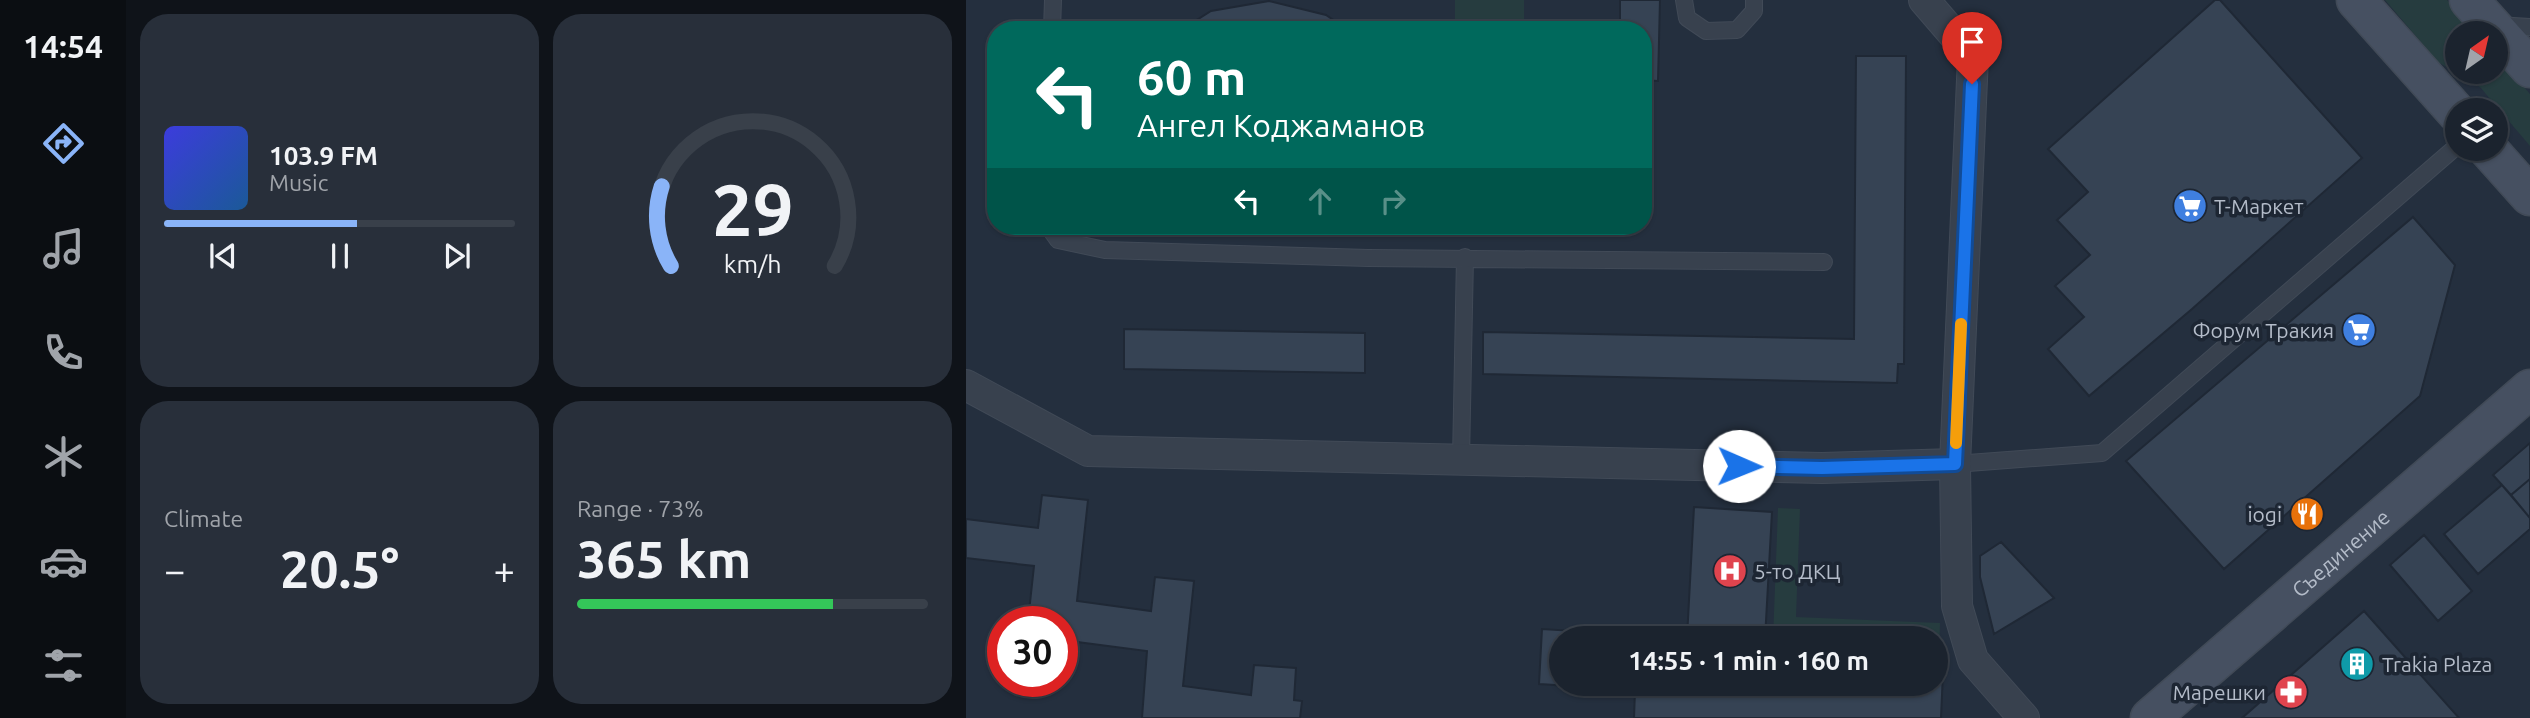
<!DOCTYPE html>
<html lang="en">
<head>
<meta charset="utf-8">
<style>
	body { margin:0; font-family:Ubuntu,sans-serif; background:#282f3a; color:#f1f3f6; height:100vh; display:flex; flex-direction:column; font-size:26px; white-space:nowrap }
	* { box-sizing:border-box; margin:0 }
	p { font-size:23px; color:#a0a4aa }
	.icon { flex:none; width:38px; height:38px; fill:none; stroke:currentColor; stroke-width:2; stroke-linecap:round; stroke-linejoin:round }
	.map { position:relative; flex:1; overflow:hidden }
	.sheet { display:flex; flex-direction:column; gap:14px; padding:14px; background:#0f1319; width:840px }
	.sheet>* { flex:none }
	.hud { position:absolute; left:21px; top:21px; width:665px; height:214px; border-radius:28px; box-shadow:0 2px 5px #0004,0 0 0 2px #39404a; background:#00695c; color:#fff; overflow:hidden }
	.needle { width:46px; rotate:34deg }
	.controls { position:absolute; left:1479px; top:21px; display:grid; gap:14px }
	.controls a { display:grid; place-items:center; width:63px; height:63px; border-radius:50%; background:#1b232e; box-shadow:0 2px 5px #0004,0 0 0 2px #39404a; font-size:35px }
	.speed { position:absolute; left:21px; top:606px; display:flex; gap:14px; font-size:35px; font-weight:700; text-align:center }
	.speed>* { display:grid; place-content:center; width:91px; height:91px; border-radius:50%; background:#1b232e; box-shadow:0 2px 5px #0004,0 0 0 2px #39404a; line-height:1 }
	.speed .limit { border:10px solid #d22; background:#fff; color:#111 }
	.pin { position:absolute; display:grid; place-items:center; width:60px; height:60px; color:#fff; margin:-72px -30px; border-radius:50% 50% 50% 0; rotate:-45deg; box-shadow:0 0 7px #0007 }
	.pin .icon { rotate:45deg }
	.me { position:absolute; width:77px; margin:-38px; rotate:91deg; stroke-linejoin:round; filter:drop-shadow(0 0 5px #0008) }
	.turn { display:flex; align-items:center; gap:24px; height:147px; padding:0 35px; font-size:32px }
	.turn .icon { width:91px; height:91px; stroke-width:2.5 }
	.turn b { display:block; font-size:49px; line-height:60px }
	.lanes { display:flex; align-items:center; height:66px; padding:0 35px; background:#0003; justify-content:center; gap:35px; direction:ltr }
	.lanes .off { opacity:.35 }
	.big { font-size:52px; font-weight:700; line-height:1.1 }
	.sheet .card { flex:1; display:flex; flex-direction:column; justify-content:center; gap:10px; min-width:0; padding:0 24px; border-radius:28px; background:#282f3a }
	.sheet .dial { align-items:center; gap:0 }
	.dial svg { height:182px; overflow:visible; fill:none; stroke:#39404a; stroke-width:7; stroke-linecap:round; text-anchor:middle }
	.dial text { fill:#f1f3f6; stroke:none }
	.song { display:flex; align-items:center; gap:21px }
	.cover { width:84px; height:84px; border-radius:10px; background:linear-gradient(135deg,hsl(240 70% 55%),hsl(210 70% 35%)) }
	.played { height:7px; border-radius:4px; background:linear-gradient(90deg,#8ab4f8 55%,#39404a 55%) }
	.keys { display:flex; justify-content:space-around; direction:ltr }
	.heat { display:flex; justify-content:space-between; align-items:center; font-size:38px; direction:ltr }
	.charge { height:10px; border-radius:5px; background:linear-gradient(90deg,#34c759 73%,#39404a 0) }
	.sheet .tiles { flex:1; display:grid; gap:14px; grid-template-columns:repeat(2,1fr) }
	.trip { position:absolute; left:583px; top:626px; width:399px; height:70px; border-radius:35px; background:#1b232e; box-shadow:0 2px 5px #0004,0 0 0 2px #39404a; font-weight:700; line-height:70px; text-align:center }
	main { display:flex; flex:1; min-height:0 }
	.dock { display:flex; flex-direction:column; width:126px; justify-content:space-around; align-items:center; background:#0b0e12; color:#a0a4aa }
	.dock .icon { width:49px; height:49px }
	.dock .on { color:#8ab4f8 }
	.dock b { font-size:32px; color:#f1f3f6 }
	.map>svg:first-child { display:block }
	.green { fill:#263c3f }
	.building { fill:#364354; stroke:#1f2835; stroke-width:2 }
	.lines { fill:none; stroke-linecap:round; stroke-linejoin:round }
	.lane-casing { stroke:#414a57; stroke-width:18 }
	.street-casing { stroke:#414a57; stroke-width:32 }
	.secondary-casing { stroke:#414a57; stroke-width:41 }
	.lane { stroke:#38414e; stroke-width:16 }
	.street { stroke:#38414e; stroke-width:30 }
	.secondary { stroke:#465061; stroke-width:38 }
	.route-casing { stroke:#114b97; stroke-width:18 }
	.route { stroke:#1a73e8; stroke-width:12 }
	.slow { stroke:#f59e0b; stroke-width:12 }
	.labels { text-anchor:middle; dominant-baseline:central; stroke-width:7; stroke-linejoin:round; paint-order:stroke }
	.poi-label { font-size:21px; fill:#b4bcc9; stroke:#1d2633; text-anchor:start }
	.street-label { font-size:21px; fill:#b4bcc9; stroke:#1d2633 }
</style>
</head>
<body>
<main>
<nav class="dock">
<b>14:54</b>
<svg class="icon on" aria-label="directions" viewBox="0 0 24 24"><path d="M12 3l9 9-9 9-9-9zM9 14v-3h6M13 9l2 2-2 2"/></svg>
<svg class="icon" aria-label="music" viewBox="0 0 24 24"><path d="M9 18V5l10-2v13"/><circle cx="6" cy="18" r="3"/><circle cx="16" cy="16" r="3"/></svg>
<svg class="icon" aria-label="phone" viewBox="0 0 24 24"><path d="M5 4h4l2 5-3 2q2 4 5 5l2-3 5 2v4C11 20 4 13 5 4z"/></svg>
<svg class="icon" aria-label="climate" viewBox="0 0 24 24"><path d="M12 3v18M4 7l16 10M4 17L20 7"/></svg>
<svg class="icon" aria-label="car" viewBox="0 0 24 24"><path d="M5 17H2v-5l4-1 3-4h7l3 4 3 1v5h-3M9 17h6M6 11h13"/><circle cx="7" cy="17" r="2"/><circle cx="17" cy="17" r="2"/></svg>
<svg class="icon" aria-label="filters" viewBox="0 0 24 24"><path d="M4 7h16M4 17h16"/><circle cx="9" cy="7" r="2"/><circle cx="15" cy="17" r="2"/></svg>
</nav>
<section class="sheet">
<div class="tiles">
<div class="card">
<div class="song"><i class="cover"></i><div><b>103.9 FM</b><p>Music</p></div></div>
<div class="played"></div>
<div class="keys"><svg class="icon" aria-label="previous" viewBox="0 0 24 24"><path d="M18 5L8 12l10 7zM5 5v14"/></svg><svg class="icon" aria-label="pause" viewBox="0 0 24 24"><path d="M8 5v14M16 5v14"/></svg><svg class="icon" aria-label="next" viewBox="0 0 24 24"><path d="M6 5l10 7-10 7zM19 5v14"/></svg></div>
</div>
<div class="card dial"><svg viewBox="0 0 100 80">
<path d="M14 69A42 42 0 1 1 86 69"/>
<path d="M14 69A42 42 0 0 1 10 34" stroke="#8ab4f8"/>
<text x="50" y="56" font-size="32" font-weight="700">29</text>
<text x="50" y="72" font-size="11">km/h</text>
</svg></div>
<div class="card"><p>Climate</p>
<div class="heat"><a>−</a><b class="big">20.5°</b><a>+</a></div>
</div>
<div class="card"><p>Range · 73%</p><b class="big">365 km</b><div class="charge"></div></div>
</div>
</section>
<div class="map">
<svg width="1564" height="718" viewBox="0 0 1564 718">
	<rect width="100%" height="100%" fill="#242f3e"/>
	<path class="green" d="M 489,0 L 558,0 L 558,30 L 489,30 Z
		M 1419,0 L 1481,0 L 1511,33 L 1491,33 L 1491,72 L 1530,72 L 1530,55 L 1564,94 L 1564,146 L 1514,87 L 1472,62 Z
		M 812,508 L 834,509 L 830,617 L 974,623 L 973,661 L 970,661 L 970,639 L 807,639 Z"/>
	<path class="building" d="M 654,0 L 694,0 L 692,81 L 677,80 L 677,30 L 654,30 Z
		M 1249,0 L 1254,0 L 1396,158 L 1226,309 L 1123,396 L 1082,349 L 1118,317 L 1089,286 L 1124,255 L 1091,220 L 1122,192 L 1082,149 Z
		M 303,1 L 360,15 L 382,30 L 215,30 L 245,11 Z
		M 890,56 L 940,56 L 938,364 L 932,364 L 931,383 L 517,374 L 517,332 L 888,339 Z
		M 1447,217 L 1489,265 L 1454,396 L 1258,569 L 1160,461 Z
		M 158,329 L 399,333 L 399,373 L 158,369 Z
		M 1564,443 L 1564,479 L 1545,495 L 1527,475 Z
		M 1564,479 L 1564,518 L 1545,495 Z
		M 1536,485 L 1564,518 L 1564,529 L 1512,574 L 1478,534 Z
		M 76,495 L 122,500 L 111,601 L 185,611 L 189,577 L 228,581 L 217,686 L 285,695 L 288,665 L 330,668 L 328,700 L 336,701 L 334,718 L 176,718 L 181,651 L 96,640 L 96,621 L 62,621 L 68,566 L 0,558 L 0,519 L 72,528 Z
		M 728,507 L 806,512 L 799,639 L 595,639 L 595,684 L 970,684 L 970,672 L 977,672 L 975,718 L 668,718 L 669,690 L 573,684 L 576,629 L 721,638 Z
		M 1458,535 L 1506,591 L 1472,621 L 1424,565 Z
		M 1035,542 L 1088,598 L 1028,634 L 1014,577 L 1014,556 Z
		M 1398,611 L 1493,718 L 1276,718 Z"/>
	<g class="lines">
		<g class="lane-casing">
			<path id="lane" d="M 718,0 L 721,18 L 740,31 L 771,30 L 788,11 L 788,0
				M 1531,25 L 1564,27
				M 86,30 L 87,0
				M 82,226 L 92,240 L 139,250 L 402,258 L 858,262
				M 495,459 L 499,257
				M 989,464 L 1136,453 L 1491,146"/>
		</g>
		<g class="street-casing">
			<path id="street" d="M 958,0 L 1007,57 L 989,464 L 991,606 L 1007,660 L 1058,718
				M 0,385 L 122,451 L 856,468 L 989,464"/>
		</g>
		<g class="secondary-casing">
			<g id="secondary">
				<path d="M 1390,0 L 1491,113"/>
				<path d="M 1503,0 L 1564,68"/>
				<path d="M 1522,149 L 1564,196"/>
				<path id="s1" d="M 1184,718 L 1564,389"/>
			</g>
		</g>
		<use href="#lane" class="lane"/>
		<use href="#street" class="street"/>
		<use href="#secondary" class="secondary"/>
	</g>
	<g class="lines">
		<g class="route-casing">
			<path id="route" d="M 773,466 L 856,468 L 989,464 L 1006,84"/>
		</g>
		<use href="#route" class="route"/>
		<path class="slow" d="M 990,443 L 995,324"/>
	</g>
	<defs>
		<g id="supermarket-disc" transform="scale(1.75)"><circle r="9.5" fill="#3f7fe0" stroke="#1d2633"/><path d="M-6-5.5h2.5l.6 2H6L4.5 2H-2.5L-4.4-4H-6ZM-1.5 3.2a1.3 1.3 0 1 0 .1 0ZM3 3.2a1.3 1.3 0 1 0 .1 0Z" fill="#fff"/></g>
		<g id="restaurant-disc" transform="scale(1.75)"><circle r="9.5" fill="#e8710a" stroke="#1d2633"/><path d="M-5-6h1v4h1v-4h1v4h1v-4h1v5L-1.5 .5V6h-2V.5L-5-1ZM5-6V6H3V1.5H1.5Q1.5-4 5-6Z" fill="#fff"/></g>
		<g id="hospital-disc" transform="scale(1.75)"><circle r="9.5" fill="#e0444e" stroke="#1d2633"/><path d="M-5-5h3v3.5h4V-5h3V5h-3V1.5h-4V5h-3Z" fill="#fff"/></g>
		<g id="building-disc" transform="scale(1.75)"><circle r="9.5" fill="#0f9aa8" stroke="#1d2633"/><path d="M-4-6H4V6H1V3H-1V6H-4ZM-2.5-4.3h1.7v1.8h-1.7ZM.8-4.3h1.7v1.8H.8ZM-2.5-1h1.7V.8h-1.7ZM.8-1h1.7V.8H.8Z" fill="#fff"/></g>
		<g id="pharmacy-disc" transform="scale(1.75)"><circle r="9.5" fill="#e0444e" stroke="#1d2633"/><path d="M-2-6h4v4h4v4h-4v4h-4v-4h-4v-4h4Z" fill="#fff"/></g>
	</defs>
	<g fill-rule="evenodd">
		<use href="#supermarket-disc" x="1224" y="206"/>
		<use href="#supermarket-disc" x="1393" y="330"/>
		<use href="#restaurant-disc" x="1341" y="514"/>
		<use href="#hospital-disc" x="764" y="571"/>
		<use href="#building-disc" x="1391" y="664"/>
		<use href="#pharmacy-disc" x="1325" y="692"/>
	</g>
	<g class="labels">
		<g class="poi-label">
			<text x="1248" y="206">Т-Маркет</text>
			<text x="1368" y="330" text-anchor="end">Форум Тракия</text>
			<text x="1316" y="514" text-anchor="end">iogi</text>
			<text x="788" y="571">5-то ДКЦ</text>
			<text x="1416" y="664">Trakia Plaza</text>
			<text x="1300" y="692" text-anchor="end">Марешки</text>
		</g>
		<g class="street-label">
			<text stroke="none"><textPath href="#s1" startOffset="252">Съединение</textPath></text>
		</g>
	</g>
</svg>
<div class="controls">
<a><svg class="needle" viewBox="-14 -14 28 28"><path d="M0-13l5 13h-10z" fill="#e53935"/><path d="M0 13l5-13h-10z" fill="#a0a4aa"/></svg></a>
<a><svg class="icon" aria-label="layers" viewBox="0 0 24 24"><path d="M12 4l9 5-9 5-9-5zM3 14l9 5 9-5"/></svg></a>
</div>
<div class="speed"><div class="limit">30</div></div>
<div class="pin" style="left:1006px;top:84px;background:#d93025"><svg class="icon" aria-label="arrive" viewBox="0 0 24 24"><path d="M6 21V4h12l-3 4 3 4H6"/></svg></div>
<svg class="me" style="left:773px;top:466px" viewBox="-20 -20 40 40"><circle r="19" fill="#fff"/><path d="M0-13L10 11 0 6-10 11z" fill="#1a73e8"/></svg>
<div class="trip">14:55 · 1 min · 160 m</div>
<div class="hud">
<div class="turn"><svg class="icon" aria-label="left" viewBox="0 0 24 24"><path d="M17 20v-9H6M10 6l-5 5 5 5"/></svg><div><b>60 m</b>Ангел Коджаманов</div></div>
<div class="lanes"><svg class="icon" aria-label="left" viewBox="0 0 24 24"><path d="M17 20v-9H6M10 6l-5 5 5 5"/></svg><svg class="icon off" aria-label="ahead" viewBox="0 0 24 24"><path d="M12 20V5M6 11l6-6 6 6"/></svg><svg class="icon off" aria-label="right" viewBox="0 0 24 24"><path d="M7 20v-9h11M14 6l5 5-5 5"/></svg></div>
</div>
</div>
</main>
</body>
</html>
